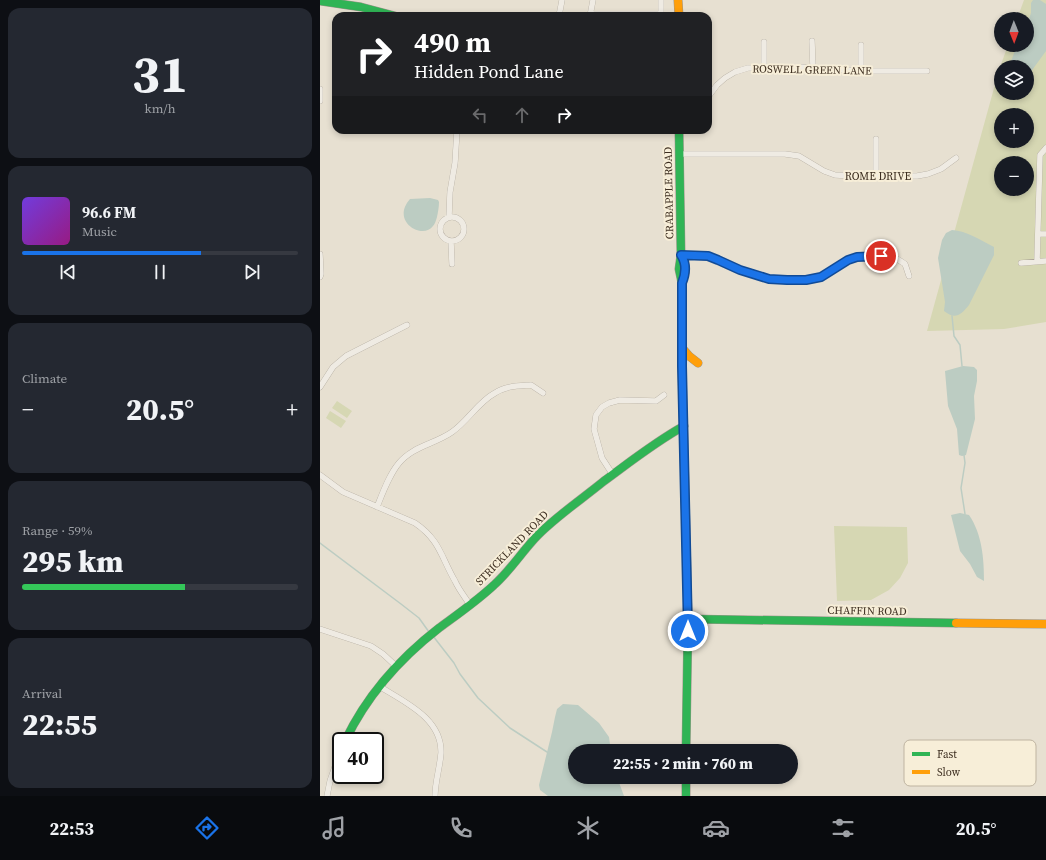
<!DOCTYPE html>
<html lang="en">
<head>
<meta charset="utf-8">
<style>
	body { margin:0; font-family:"Source Serif 4",serif; background:#242831; color:#f1f3f6; height:100vh; display:flex; flex-direction:column; font-size:15px; white-space:nowrap }
	* { box-sizing:border-box; margin:0 }
	p { font-size:13px; color:#9ea1a6 }
	.icon { flex:none; width:22px; height:22px; fill:none; stroke:currentColor; stroke-width:2; stroke-linecap:round; stroke-linejoin:round }
	.map { position:relative; flex:1; overflow:hidden }
	.sheet { display:flex; flex-direction:column; gap:8px; padding:8px; background:#0d0f14; width:320px }
	.sheet>* { flex:none }
	.top-card { position:absolute; left:12px; top:12px; width:380px; height:122px; border-radius:12px; box-shadow:0 2px 6px #0003; background:#202124; color:#fff; overflow:hidden }
	.needle { width:26px; rotate:179deg }
	.tools { position:absolute; left:674px; top:12px; display:grid; gap:8px }
	.tools a { display:grid; place-items:center; width:40px; height:40px; border-radius:50%; background:#171b24; box-shadow:0 2px 6px #0003; font-size:20px }
	.speed { position:absolute; left:12px; top:732px; display:flex; gap:8px; font-size:20px; font-weight:700; text-align:center }
	.speed>* { display:grid; place-content:center; width:52px; height:52px; border-radius:50%; background:#171b24; box-shadow:0 2px 6px #0003; line-height:1 }
	.speed .limit { border:2px solid #111; border-radius:6px; background:#fff; color:#111 }
	.pin { position:absolute; display:grid; place-items:center; width:34px; height:34px; color:#fff; margin:-17px; border:2px solid #fff; border-radius:50%; box-shadow:0 1px 4px #0007 }
	.me { position:absolute; width:44px; margin:-22px; rotate:0deg; stroke-linejoin:round; filter:drop-shadow(0 0 3px #0008) }
	.turn { display:flex; align-items:center; gap:14px; height:84px; padding:0 16px; font-size:18px }
	.turn .icon { width:52px; height:52px; stroke-width:2.5 }
	.turn b { display:block; font-size:28px; line-height:34px }
	.lanes { display:flex; align-items:center; height:38px; padding:0 16px; background:#0003; justify-content:center; gap:20px; direction:ltr }
	.lanes .off { opacity:.35 }
	.big { font-size:30px; font-weight:800; line-height:1.1 }
	.sheet .card { flex:1; display:flex; flex-direction:column; justify-content:center; gap:6px; min-width:0; padding:0 14px; border-radius:12px; background:#242831 }
	.sheet .dial { align-items:center; gap:0 }
	.dial b { font-size:52px; line-height:1 }
	.song { display:flex; align-items:center; gap:12px }
	.cover { width:48px; height:48px; border-radius:6px; background:linear-gradient(135deg,hsl(260 70% 55%),hsl(310 70% 35%)) }
	.played { height:4px; border-radius:2px; background:linear-gradient(90deg,#1a73e8 65%,#363941 65%) }
	.keys { display:flex; justify-content:space-around; direction:ltr }
	.heat { display:flex; justify-content:space-between; align-items:center; font-size:22px; direction:ltr }
	.charge { height:6px; border-radius:3px; background:linear-gradient(90deg,#34c759 59%,#363941 0) }
	.trip { position:absolute; left:248px; top:744px; width:230px; height:40px; border-radius:20px; background:#171b24; box-shadow:0 2px 6px #0003; font-weight:800; line-height:40px; text-align:center }
	.dock { display:flex; height:64px; justify-content:space-around; align-items:center; background:#090b0e; color:#9ea1a6 }
	.dock .icon { width:28px; height:28px }
	.dock .active { color:#1a73e8 }
	.dock b { font-size:18px; color:#f1f3f6 }
	main { display:flex; flex:1; min-height:0 }
	.map>svg:first-child { display:block }
	.green { fill:#d6d7b3; fill-rule:evenodd }
	.water { fill:#bcccc2 }
	.lines { fill:none; stroke-linecap:round; stroke-linejoin:round }
	.stream { stroke:#bcccc2; stroke-width:1.5 }
	.street-casing { stroke:#ada599; stroke-width:6 }
	.fast-casing { stroke:#9c958a; stroke-width:9 }
	.slow-casing { stroke:#9c958a; stroke-width:9 }
	.street { stroke:#efebe3; stroke-width:5.5 }
	.fast { stroke:#30b455; stroke-width:8 }
	.slow { stroke:#ff9f0a; stroke-width:8 }
	.route-casing { stroke:#114b97; stroke-width:10 }
	.route { stroke:#1a73e8; stroke-width:7 }
	.labels { text-anchor:middle; dominant-baseline:central; stroke-width:4; stroke-linejoin:round; paint-order:stroke }
	.street-label { font-size:11px; fill:#3d2e20; stroke:#f7eed8 }
	.key { fill:#f7eed8; stroke:#bfb4a1; stroke-width:1 }
	.key-label { font-size:11px; fill:#3d2e20 }
</style>
</head>
<body>
<main>
<section class="sheet">
<div class="card dial"><b>31</b><p>km/h</p></div>
<div class="card">
<div class="song"><i class="cover"></i><div><b>96.6 FM</b><p>Music</p></div></div>
<div class="played"></div>
<div class="keys"><svg class="icon" aria-label="previous" viewBox="0 0 24 24"><path d="M18 5L8 12l10 7zM5 5v14"/></svg><svg class="icon" aria-label="pause" viewBox="0 0 24 24"><path d="M8 5v14M16 5v14"/></svg><svg class="icon" aria-label="next" viewBox="0 0 24 24"><path d="M6 5l10 7-10 7zM19 5v14"/></svg></div>
</div>
<div class="card"><p>Climate</p>
<div class="heat"><a>−</a><b class="big">20.5°</b><a>+</a></div>
</div>
<div class="card"><p>Range · 59%</p><b class="big">295 km</b><div class="charge"></div></div>
<div class="card"><p>Arrival</p><b class="big">22:55</b></div>
</section>
<div class="map">
<svg width="726" height="796" viewBox="0 0 726 796">
	<rect width="100%" height="100%" fill="#e7e0d1"/>
	<path class="green" d="M 704,0 L 726,0 L 726,322 L 684,329 L 607,331 L 679,70 L 688,45 L 707,45 L 707,19 L 697,19 ZM 681,67 L 707,67 L 707,93 L 681,93 ZM 681,115 L 707,115 L 707,141 L 681,141 ZM 681,163 L 707,163 L 707,189 L 681,189 Z
		M 17,401 L 32,411 L 27,418 L 12,408 Z
		M 10,411 L 26,421 L 21,428 L 6,418 Z
		M 514,526 L 587,527 L 588,563 L 580,578 L 569,590 L 551,600 L 517,601 Z"/>
	<path class="water" d="M 713,0 L 720,0 L 726,4 L 726,51 L 707,77 L 707,67 L 689,67 L 697,45 L 707,45 L 707,25 L 711,13 L 711,3 Z
		M 110,198 L 118,200 L 119,202 C 119,207 118,212 117,217 C 116,220 115,224 113,226 C 103,240 70,222 90,199 Z
		M 632,230 C 647,231 660,240 674,247 L 674,255 L 649,305 C 641,315 635,320 624,311 L 625,302 L 618,258 L 622,240 L 626,233 Z
		M 643,366 L 654,367 L 657,370 L 657,381 L 654,396 L 655,419 L 646,455 L 642,456 L 639,455 L 637,429 L 628,406 L 625,371 Z
		M 640,513 L 649,515 C 662,534 664,558 664,581 L 657,577 L 650,564 L 640,551 L 631,515 Z
		M 243,704 L 258,705 L 279,723 L 289,737 L 291,751 L 255,751 L 255,777 L 297,777 L 304,796 L 228,796 L 220,790 L 219,785 L 232,732 L 235,717 L 237,709 Z"/>
	<g class="lines">
		<path class="stream" d="M 632,316 L 634,336 L 640,345 L 642,366
			M 644,455 L 645,463 L 641,488 L 645,514
			M 0,543 L 81,604 L 99,618 L 109,632
			M 113,636 L 134,663 L 140,674 L 158,698 L 190,728 L 227,752"/>
		<g class="street-casing">
			<path id="street" d="M 341,0 L 341,16
				M 270,14 L 341,14
				M 239,16 L 242,0
				M 270,16 L 273,0
				M 492,41 L 493,68
				M 444,42 L 444,68
				M 541,45 L 541,71
				M 0,89 L 0,101
				M 388,97 L 397,85 L 405,78 L 415,72 L 428,68 L 479,67 L 541,71 L 607,71
				M 556,139 L 556,176
				M 360,154 L 465,154 L 479,156 L 504,171 L 515,175 L 536,176 L 597,176 L 608,174 L 621,169 L 636,158
				M 129,217 L 130,192 L 135,163 L 137,130
				M120 229a12 12 0 1 1 24 0a12 12 0 1 1-24 0Z
				M 718,234 L 726,234
				M 131,241 L 132,264
				M 0,254 L 1,274 L 0,277
				M 361,255 C 370,256 380,255 389,257 C 400,259 409,266 419,270 C 440,279 463,282 485,280 C 507,278 512,268 529,260 C 541,255 562,254 574,258 C 578,259 582,262 585,264 L 589,276
				M 717,261 L 720,155 L 726,148
				M 701,263 L 726,261
				M 0,387 L 13,367 L 26,356 L 87,325
				M 0,475 L 23,492 L 95,523 C 120,540 121,557 135,581 C 139,590 145,597 150,605
				M 293,475 L 282,458 L 274,429 L 276,415 L 282,407 L 289,403 L 300,400 L 336,401 L 344,395
				M 57,507 C 63,492 69,475 79,463 C 93,446 115,444 132,432 C 148,421 158,402 175,393 C 185,386 198,386 211,385 L 223,393
				M 0,629 L 51,646 L 63,654 L 76,666
				M 59,686 C 84,702 122,718 121,753 C 120,767 115,782 115,796
				M 7,796 L 10,781 L 21,749"/>
		</g>
		<g class="fast-casing">
			<path id="fast" d="M 0,1 L 41,7 L 75,16
				M 359,130 L 361,255 L 359,269 L 362,283
				M 361,255 L 364,262 L 365,269 L 362,283 L 362,365 L 368,619 L 366,751
				M 368,619 L 636,623
				M 25,741 C 47,695 79,659 119,628 C 138,614 157,601 174,585 C 191,570 203,550 218,535 C 238,515 262,499 284,481 C 310,462 335,442 364,426
				M 366,777 L 366,796"/>
		</g>
		<g class="slow-casing">
			<path id="slow" d="M 358,0 L 359,16
				M 362,348 L 369,356 L 378,363
				M 636,623 L 726,624"/>
		</g>
		<use href="#street" class="street"/>
		<use href="#fast" class="fast"/>
		<use href="#slow" class="slow"/>
	</g>
	<g class="lines">
		<g class="route-casing">
			<path id="route" d="M 368,631 L 362,366 L 362,283 C 366,273 367,264 361,255 L 388,256 L 398,260 L 420,270 L 449,279 L 467,280 L 486,280 L 501,277 L 528,260 L 537,257 L 561,256"/>
		</g>
		<use href="#route" class="route"/>
	</g>
	<g class="labels">
		<g class="street-label">
			<text transform="translate(492 70) rotate(1)">ROSWELL GREEN LANE</text>
			<text x="558" y="176">ROME DRIVE</text>
			<text transform="translate(349 193) rotate(-91)">CRABAPPLE ROAD</text>
			<text transform="translate(192 548) rotate(-46)">STRICKLAND ROAD</text>
			<text transform="translate(547 611) rotate(1)">CHAFFIN ROAD</text>
		</g>
	</g>
	<rect x="584" y="740" width="132" height="46" rx="6" class="key"/>
	<rect x="592" y="752" width="18" height="4" fill="#30b455"/>
	<rect x="592" y="770" width="18" height="4" fill="#ff9f0a"/>
	<g class="key-label">
		<text x="617" y="758">Fast</text>
		<text x="617" y="776">Slow</text>
	</g>
</svg>
<div class="tools">
<a><svg class="needle" viewBox="-14 -14 28 28"><path d="M0-13l5 13h-10z" fill="#e53935"/><path d="M0 13l5-13h-10z" fill="#9ea1a6"/></svg></a>
<a><svg class="icon" aria-label="layers" viewBox="0 0 24 24"><path d="M12 4l9 5-9 5-9-5zM3 14l9 5 9-5"/></svg></a>
<a>+</a>
<a>−</a>
</div>
<div class="speed"><div class="limit">40</div></div>
<div class="pin" style="left:561px;top:256px;background:#d93025"><svg class="icon" aria-label="arrive" viewBox="0 0 24 24"><path d="M6 21V4h12l-3 4 3 4H6"/></svg></div>
<svg class="me" style="left:368px;top:631px" viewBox="-20 -20 40 40"><circle r="17" fill="#1a73e8" stroke="#fff" stroke-width="3"/><path d="M0-11L8 9 0 5-8 9z" fill="#fff"/></svg>
<div class="trip">22:55 · 2 min · 760 m</div>
<div class="top-card">
<div class="turn"><svg class="icon" aria-label="right" viewBox="0 0 24 24"><path d="M7 20v-9h11M14 6l5 5-5 5"/></svg><div><b>490 m</b>Hidden Pond Lane</div></div>
<div class="lanes"><svg class="icon off" aria-label="left" viewBox="0 0 24 24"><path d="M17 20v-9H6M10 6l-5 5 5 5"/></svg><svg class="icon off" aria-label="ahead" viewBox="0 0 24 24"><path d="M12 20V5M6 11l6-6 6 6"/></svg><svg class="icon" aria-label="right" viewBox="0 0 24 24"><path d="M7 20v-9h11M14 6l5 5-5 5"/></svg></div>
</div>
</div>
</main>
<nav class="dock">
<b>22:53</b>
<svg class="icon active" aria-label="directions" viewBox="0 0 24 24"><path d="M12 3l9 9-9 9-9-9zM9 14v-3h6M13 9l2 2-2 2"/></svg>
<svg class="icon" aria-label="music" viewBox="0 0 24 24"><path d="M9 18V5l10-2v13"/><circle cx="6" cy="18" r="3"/><circle cx="16" cy="16" r="3"/></svg>
<svg class="icon" aria-label="phone" viewBox="0 0 24 24"><path d="M5 4h4l2 5-3 2q2 4 5 5l2-3 5 2v4C11 20 4 13 5 4z"/></svg>
<svg class="icon" aria-label="climate" viewBox="0 0 24 24"><path d="M12 3v18M4 7l16 10M4 17L20 7"/></svg>
<svg class="icon" aria-label="car" viewBox="0 0 24 24"><path d="M5 17H2v-5l4-1 3-4h7l3 4 3 1v5h-3M9 17h6M6 11h13"/><circle cx="7" cy="17" r="2"/><circle cx="17" cy="17" r="2"/></svg>
<svg class="icon" aria-label="filters" viewBox="0 0 24 24"><path d="M4 7h16M4 17h16"/><circle cx="9" cy="7" r="2"/><circle cx="15" cy="17" r="2"/></svg>
<b>20.5°</b>
</nav>
</body>
</html>
